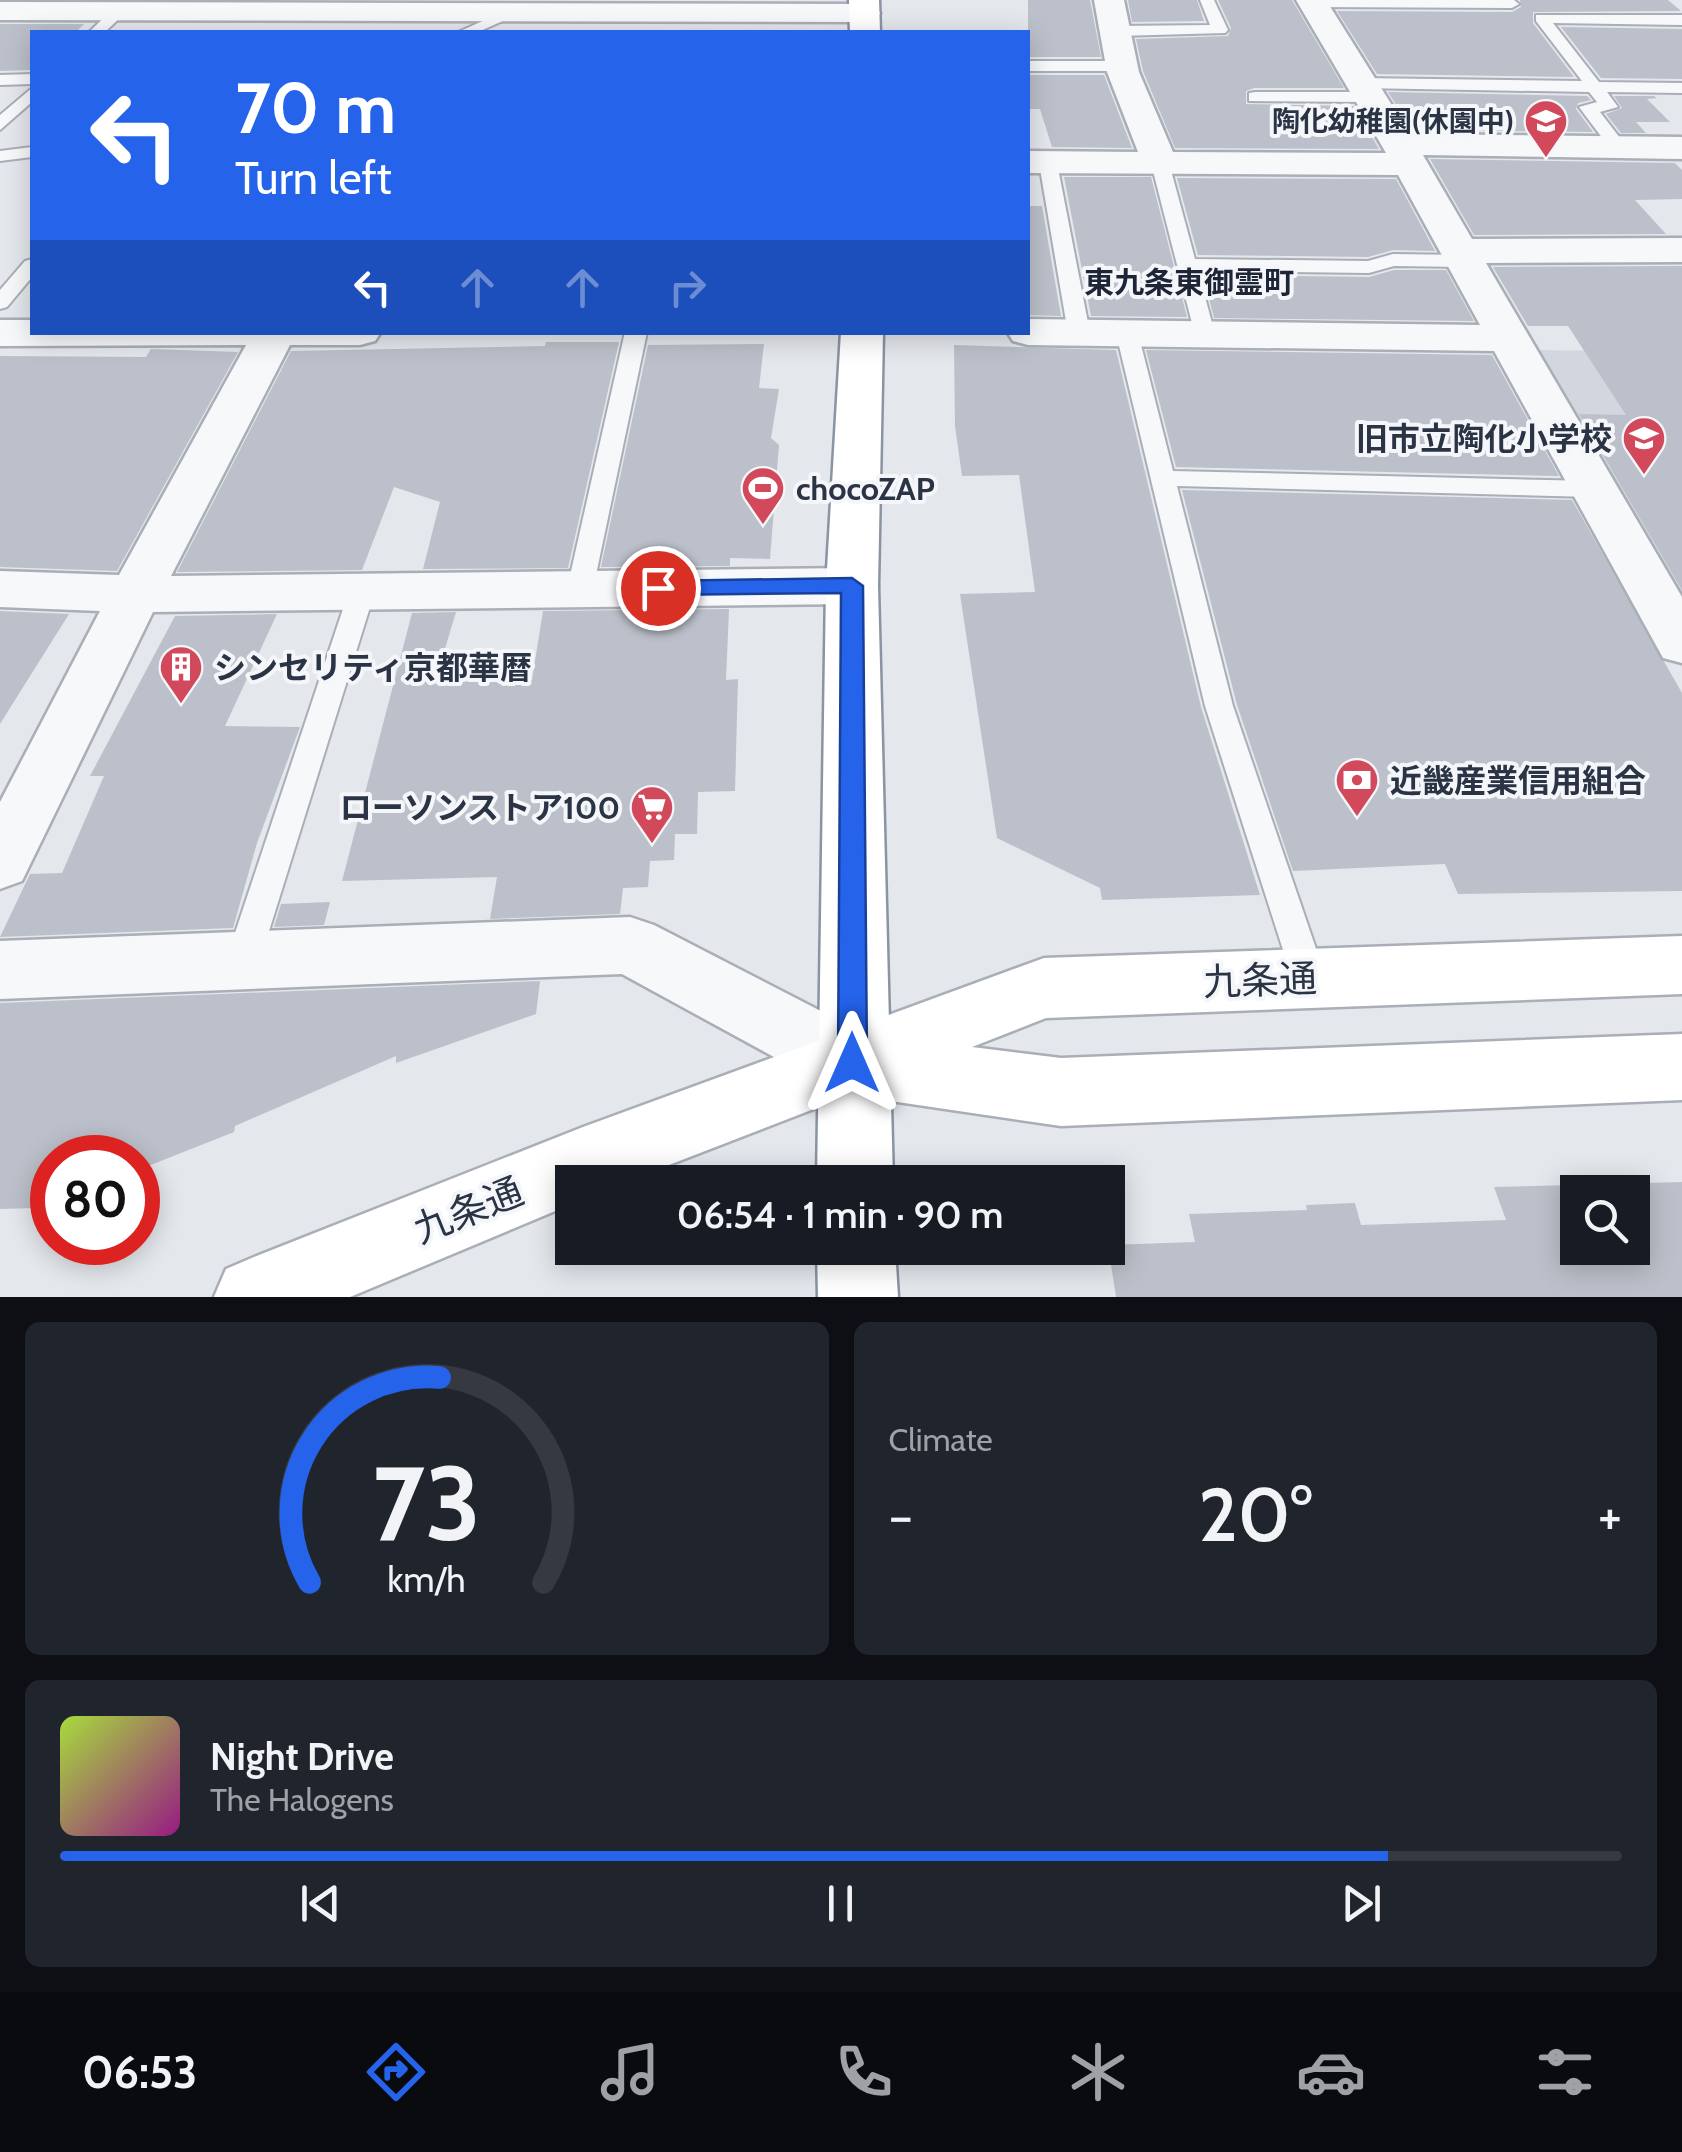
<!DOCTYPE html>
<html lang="en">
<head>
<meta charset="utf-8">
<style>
	body { margin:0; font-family:Cabin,"Noto Sans JP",sans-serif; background:#20242c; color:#f1f3f6; height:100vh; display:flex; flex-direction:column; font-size:38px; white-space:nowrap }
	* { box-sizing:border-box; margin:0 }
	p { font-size:32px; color:#9ea1a6 }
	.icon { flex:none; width:55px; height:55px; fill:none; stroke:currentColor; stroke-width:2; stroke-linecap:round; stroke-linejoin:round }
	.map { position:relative; height:1297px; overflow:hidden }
	.side { display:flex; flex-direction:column; gap:25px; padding:25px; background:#0d0f14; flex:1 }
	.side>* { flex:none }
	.hud { position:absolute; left:30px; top:30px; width:1000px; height:305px; border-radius:0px; box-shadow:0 5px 25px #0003; background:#2563eb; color:#fff; overflow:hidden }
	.controls { position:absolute; left:1560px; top:1175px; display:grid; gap:20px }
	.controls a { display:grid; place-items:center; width:90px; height:90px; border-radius:0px; background:#171b24; box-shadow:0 5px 25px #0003; font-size:50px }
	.speed { position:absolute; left:30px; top:1135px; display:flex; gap:20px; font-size:50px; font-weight:700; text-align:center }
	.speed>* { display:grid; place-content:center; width:130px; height:130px; border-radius:50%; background:#171b24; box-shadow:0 5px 25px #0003; line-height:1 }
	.speed .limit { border:15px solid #d22; background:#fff; color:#111 }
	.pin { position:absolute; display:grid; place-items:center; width:85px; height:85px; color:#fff; margin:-42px; border:5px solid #fff; border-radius:50%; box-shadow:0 2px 10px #0007 }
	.me { position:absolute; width:110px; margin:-55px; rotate:0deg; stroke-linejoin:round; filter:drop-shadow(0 0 8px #0008) }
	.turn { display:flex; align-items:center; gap:35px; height:210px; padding:0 40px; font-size:45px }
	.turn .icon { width:130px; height:130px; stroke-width:2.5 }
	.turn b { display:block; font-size:70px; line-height:85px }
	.lanes { display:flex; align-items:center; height:95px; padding:0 40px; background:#0003; justify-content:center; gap:50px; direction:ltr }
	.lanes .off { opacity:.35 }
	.big { font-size:75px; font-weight:600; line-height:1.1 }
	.side .widget { flex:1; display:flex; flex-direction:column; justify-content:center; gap:15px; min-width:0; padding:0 35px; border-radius:15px; background:#20242c }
	.side .dial { align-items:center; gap:0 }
	.dial svg { height:260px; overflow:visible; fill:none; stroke:#363941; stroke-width:7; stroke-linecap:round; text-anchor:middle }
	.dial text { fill:#f1f3f6; stroke:none }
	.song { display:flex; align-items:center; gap:30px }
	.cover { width:120px; height:120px; border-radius:15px; background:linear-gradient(135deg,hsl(80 70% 55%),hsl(310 70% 35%)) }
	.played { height:10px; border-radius:5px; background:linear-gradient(90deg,#2563eb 85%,#363941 85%) }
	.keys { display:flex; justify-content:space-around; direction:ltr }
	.heat { display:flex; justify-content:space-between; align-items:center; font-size:55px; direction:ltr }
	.side .tiles { flex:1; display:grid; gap:25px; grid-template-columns:1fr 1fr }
	.widget:last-child { grid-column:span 2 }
	.trip { position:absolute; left:555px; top:1165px; width:570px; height:100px; border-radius:0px; background:#171b24; box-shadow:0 5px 25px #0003; font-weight:600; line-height:100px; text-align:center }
	.dock { display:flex; height:160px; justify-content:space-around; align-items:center; background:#090b0e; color:#9ea1a6 }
	.dock .icon { width:70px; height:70px }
	.dock .on { color:#2563eb }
	.dock b { font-size:45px; color:#f1f3f6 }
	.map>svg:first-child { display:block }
	.built { fill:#d2d6de }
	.building { fill:#bbc0ca; fill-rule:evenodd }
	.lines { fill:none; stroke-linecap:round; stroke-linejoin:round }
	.service-casing { stroke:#a9aeb7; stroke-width:4 }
	.minor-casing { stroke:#a9aeb7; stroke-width:5 }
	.secondary-casing { stroke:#a9aeb7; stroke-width:5 }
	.trunk-casing { stroke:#8b94a3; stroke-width:5 }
	.service { fill:#f7f8fa; fill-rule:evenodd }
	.minor { fill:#f7f8fa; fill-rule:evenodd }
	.secondary { fill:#fff; fill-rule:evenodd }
	.trunk { fill:#fff; fill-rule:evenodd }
	.route { fill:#2563eb; stroke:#184099; stroke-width:2.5 }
	.labels { text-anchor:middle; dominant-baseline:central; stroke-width:8; stroke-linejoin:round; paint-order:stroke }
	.far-poi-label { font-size:28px; font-weight:bold; fill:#2b3445; stroke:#f4f6f9; text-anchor:end }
	.far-neighbourhood-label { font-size:30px; font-weight:bold; fill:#1d2536; stroke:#f4f6f9 }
	.poi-label { font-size:32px; font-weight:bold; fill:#2b3445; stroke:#f4f6f9; text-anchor:start }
	.near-street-label { font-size:38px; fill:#2b3445; stroke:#f4f6f9 }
</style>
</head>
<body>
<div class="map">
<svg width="1682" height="1297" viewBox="0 0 1682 1297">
	<rect width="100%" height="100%" fill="#e4e7ec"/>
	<path class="built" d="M 1682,334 L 1682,601 L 1527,350 L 1608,351 Z"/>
	<path class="building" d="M 1028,0 L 1090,0 L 1101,57 L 1028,57 Z
		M 1128,0 L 1197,0 L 1204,21 L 1132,22 Z
		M 1218,0 L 1292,0 L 1344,88 L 1254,88 L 1246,91 L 1246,104 L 1354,106 L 1379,149 L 1175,148 L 1143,71 L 1136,39 L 1228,36 L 1231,28 Z
		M 1520,0 L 1668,0 L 1681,11 L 1533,12 L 1533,23 L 1574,77 L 1377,74 L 1337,11 L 1512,12 L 1521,7 Z
		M 0,24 L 84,24 L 76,32 L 32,32 L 32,70 L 0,71 Z
		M 1561,27 L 1682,29 L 1682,79 L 1601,78 Z
		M 1028,75 L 1104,75 L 1132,148 L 1052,147 L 1040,109 L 1028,109 Z
		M 1388,92 L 1587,96 L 1591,100 L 1578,103 L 1576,109 L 1593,132 L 1412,130 Z
		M 1614,96 L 1654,96 L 1657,98 L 1647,99 L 1670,122 L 1636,122 L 1646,133 L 1621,133 L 1606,114 L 1622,108 Z
		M 1430,159 L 1675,163 L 1682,170 L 1682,199 L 1635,200 L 1666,234 L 1474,235 Z
		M 1064,177 L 1151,177 L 1187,317 L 1091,316 Z
		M 1177,178 L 1396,179 L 1435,251 L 1393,250 L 1368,257 L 1198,255 Z
		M 1028,206 L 1042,206 L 1061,316 L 1028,315 Z
		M 1682,266 L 1682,590 L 1579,414 L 1626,415 L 1568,326 L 1528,326 L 1493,267 Z
		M 1394,270 L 1446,270 L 1474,321 L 1214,318 L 1203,275 L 1369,277 Z
		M 546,342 L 619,342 L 568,568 L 423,569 L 440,502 L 394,487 L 362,570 L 177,572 L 291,351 L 545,346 Z
		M 764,344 L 759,388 L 779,389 L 771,438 L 779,445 L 770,559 L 730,558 L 730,566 L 601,567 L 648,345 Z
		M 954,345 L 1116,350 L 1201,707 L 1260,895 L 1102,900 L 1100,888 L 997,838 L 960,594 L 1035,592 L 1019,475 L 962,476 L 955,426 Z
		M 151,349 L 238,352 L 117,571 L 0,567 L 0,356 L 146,357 Z
		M 1146,350 L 1492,355 L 1559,476 L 1176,467 Z
		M 1182,490 L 1572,500 L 1682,693 L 1682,891 L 1458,894 L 1445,864 L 1293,871 L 1237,705 Z
		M 729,609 L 726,680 L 738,679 L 735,791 L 698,792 L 697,834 L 675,834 L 674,860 L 650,861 L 648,887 L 623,888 L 620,914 L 490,919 L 497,877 L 342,881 L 412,613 L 456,612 L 435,682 L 532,680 L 543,611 Z
		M 0,611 L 69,614 L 0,724 Z
		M 277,614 L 225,726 L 300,727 L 257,843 L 233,928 L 0,937 L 30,874 L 62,873 L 104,776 L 90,776 L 175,616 Z
		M 330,902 L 324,925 L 274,927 L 281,904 Z
		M 540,981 L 536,1014 L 396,1063 L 396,1056 L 235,1126 L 234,1132 L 138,1170 L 138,1158 L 52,1158 L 35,1208 L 0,1209 L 0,1003 Z
		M 1682,1182 L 1682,1297 L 1116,1297 L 1108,1245 L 1195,1242 L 1189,1214 L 1307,1210 L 1306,1205 L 1355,1203 L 1361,1225 L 1506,1220 L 1494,1187 ZM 1578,1192 L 1632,1192 L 1632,1248 L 1578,1248 Z"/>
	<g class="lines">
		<g class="service-casing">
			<path id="service" d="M 1200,0 L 1214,0 L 1228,30 L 1225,33 L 1118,36 L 1110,31 L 1118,26 L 1210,25 Z
				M 1307,0 L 1514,0 L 1519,4 L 1512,8 L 1312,7 L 1307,6 Z
				M 114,8 L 127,11 L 105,32 L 89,32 Z
				M 510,9 L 523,12 L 478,32 L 458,32 Z
				M 1536,15 L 1682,15 L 1682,25 L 1553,23 L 1599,82 L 1682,83 L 1682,93 L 1607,92 L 1618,107 L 1600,112 L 1627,147 L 1618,152 L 1612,151 L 1579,107 L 1597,102 L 1589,92 L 1361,88 L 1353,83 L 1361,78 L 1582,81 L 1536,21 Z
				M 1028,61 L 1121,61 L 1129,66 L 1121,71 L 1028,71 Z
				M 32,74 L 32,84 L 0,85 L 0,75 Z
				M 32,88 L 32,102 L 0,130 L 0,115 Z
				M 1255,92 L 1369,92 L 1377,97 L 1369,102 L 1249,101 L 1249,93 Z
				M 32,147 L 32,157 L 0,161 L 0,151 Z
				M 1048,158 L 1057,163 L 1090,333 L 1079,339 L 1068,333 L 1039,163 Z
				M 1160,158 L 1169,163 L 1195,259 L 1368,261 L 1393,254 L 1464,255 L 1474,261 L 1464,267 L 1394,266 L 1369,273 L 1198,271 L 1215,334 L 1212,339 L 1196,339 L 1151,163 Z
				M 32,259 L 32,277 L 7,307 L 0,309 L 0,290 L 25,261 Z
				M 1127,327 L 1138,333 L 1173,471 L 1592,481 L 1604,489 L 1592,497 L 1177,486 L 1233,706 L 1326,978 L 1321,988 L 1309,993 L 1297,988 L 1292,978 L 1205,706 L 1116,333 Z
				M 625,332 L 647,332 L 593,589 L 589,595 L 571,595 L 567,589 Z
				M 362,582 L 371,585 L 375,591 L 260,960 L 255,970 L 243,974 L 231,970 L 226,960 L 349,591 L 353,585 Z"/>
		</g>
		<g class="minor-casing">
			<path id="minor" d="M 1094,0 L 1124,0 L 1139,72 L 1173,152 L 1386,153 L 1296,0 L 1326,0 L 1410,134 L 1682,137 L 1682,159 L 1423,155 L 1472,239 L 1682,238 L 1682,262 L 1486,263 L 1682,597 L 1682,663 L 1663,658 L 1494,351 L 1028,345 L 1013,341 L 1007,332 L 1028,332 L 1028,319 L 1480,325 L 1398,175 L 1028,173 L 1028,151 L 1138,152 L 1107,72 Z
				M 0,2 L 865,4 L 876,7 L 880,13 L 876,19 L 865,22 L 0,20 Z
				M 0,320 L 32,320 L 32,332 L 381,332 L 375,341 L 360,345 L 290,345 L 171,576 L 852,568 L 871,573 L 878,586 L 871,599 L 852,604 L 153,612 L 22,881 L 0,889 L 0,802 L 100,611 L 0,607 L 0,571 L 119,575 L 246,345 L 0,346 Z
				M 630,917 L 654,925 L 877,1040 L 888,1063 L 877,1086 L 852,1095 L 827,1086 L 622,974 L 0,999 L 0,941 Z"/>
		</g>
		<g class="secondary-casing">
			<path id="secondary" d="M 1682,936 L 1682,994 L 1046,1018 L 972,1047 L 1061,1058 L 1682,1034 L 1682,1100 L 1061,1126 L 850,1095 L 625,1182 L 572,1182 L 572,1204 L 350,1297 L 214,1297 L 226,1269 L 254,1257 L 583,1127 L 1044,958 Z"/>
		</g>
		<g class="trunk-casing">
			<path id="trunk" d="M 849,0 L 879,0 L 880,32 L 850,32 Z
				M 841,332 L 883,332 L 878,586 L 893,1182 L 817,1182 L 826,586 Z
				M 817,1248 L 895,1248 L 898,1297 L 818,1297 Z"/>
		</g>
		<use href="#service" class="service"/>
		<use href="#minor" class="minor"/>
		<use href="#secondary" class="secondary"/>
		<use href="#trunk" class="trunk"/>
	</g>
	<path class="route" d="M 852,578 L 863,586 L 867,1063 L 863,1072 L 852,1076 L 842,1072 L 838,1063 L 841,593 L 658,595 L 647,588 L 658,581 Z"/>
	<defs>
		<g id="school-pin" transform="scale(2.25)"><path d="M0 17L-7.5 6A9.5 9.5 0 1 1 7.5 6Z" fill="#d1495b" stroke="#f4f6f9"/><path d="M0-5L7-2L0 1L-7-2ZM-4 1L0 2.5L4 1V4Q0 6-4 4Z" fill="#fff"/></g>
		<g id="stadium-pin" transform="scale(2.25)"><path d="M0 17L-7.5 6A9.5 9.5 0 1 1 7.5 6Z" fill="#d1495b" stroke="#f4f6f9"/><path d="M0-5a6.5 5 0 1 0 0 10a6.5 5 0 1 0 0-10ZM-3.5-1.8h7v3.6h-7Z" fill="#fff"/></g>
		<g id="building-pin" transform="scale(2.25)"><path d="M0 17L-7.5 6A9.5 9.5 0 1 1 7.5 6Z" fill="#d1495b" stroke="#f4f6f9"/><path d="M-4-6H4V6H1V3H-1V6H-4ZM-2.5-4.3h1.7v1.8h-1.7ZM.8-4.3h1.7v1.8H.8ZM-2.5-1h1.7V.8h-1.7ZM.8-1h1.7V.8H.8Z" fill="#fff"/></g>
		<g id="bank-pin" transform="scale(2.25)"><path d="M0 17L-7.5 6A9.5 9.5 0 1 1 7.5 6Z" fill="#d1495b" stroke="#f4f6f9"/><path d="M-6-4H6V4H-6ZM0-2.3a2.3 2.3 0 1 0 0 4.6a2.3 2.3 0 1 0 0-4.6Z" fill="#fff"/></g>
		<g id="supermarket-pin" transform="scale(2.25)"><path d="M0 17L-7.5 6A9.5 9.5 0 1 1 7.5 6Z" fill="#d1495b" stroke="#f4f6f9"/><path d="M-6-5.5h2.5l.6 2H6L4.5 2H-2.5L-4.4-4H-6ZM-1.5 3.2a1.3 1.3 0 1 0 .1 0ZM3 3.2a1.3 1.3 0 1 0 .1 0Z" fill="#fff"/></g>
	</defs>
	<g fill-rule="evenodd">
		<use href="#school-pin" x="1546" y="121"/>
		<use href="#school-pin" x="1644" y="438"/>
		<use href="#stadium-pin" x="763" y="488"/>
		<use href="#building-pin" x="181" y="667"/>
		<use href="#bank-pin" x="1357" y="780"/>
		<use href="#supermarket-pin" x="652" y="807"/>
	</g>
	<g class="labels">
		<g class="far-poi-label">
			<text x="1514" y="121">陶化幼稚園(休園中)</text>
		</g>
		<g class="far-neighbourhood-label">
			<text x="1189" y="282">東九条東御霊町</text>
		</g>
		<g class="poi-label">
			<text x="1612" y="438" text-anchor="end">旧市立陶化小学校</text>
			<text x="796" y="488">chocoZAP</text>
			<text x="214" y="667">シンセリティ京都華暦</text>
			<text x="1390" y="780">近畿産業信用組合</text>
			<text x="620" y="807" text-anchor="end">ローソンストア100</text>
		</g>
		<g class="near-street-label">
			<text transform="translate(1260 980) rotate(-2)">九条通</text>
			<text transform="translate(468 1210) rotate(-22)">九条通</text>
		</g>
	</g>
</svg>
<div class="controls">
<a><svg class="icon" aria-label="search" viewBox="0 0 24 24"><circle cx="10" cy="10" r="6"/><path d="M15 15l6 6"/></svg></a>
</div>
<div class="speed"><div class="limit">80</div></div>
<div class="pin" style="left:658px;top:588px;background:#d93025"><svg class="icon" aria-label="arrive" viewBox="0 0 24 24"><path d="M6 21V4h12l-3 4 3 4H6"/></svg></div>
<svg class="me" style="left:852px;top:1063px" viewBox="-20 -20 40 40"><path d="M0-17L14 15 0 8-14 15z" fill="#2563eb" stroke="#fff" stroke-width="4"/></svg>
<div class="trip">06:54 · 1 min · 90 m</div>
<div class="hud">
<div class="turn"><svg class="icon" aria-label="left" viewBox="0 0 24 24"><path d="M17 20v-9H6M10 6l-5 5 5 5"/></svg><div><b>70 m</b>Turn left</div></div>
<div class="lanes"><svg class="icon" aria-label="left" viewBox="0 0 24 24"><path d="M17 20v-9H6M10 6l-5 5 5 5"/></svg><svg class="icon off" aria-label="ahead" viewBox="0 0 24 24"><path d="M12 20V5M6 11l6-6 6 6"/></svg><svg class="icon off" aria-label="ahead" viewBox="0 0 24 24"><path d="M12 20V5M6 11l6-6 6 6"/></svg><svg class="icon off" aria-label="right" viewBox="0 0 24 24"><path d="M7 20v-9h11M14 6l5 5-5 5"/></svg></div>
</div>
</div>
<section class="side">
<div class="tiles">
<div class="widget dial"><svg viewBox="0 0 100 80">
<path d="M14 69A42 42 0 1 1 86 69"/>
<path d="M14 69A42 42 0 0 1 54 6" stroke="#2563eb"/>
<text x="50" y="56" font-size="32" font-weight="700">73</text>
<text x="50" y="72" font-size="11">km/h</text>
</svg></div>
<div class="widget"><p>Climate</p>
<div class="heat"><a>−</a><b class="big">20°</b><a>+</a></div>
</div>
<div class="widget">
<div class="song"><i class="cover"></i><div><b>Night Drive</b><p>The Halogens</p></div></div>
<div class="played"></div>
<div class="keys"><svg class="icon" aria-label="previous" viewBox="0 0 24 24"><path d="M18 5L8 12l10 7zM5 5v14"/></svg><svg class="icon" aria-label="pause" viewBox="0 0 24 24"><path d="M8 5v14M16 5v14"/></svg><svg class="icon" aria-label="next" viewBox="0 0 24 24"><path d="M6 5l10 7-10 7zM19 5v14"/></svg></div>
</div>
</div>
</section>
<nav class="dock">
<b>06:53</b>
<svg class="icon on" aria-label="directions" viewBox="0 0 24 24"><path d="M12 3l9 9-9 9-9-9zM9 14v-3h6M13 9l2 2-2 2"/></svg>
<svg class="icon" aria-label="music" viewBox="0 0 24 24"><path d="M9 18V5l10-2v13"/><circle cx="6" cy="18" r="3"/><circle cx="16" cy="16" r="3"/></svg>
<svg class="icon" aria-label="phone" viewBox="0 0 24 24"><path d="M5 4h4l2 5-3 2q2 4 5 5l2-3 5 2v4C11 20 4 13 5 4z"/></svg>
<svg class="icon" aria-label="climate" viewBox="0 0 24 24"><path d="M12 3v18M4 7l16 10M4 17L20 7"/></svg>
<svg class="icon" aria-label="car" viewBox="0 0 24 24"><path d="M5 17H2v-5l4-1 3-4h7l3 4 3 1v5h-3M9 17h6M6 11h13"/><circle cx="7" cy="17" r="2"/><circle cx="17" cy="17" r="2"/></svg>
<svg class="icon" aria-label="filters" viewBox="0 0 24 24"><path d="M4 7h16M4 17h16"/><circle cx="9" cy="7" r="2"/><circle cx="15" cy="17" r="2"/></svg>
</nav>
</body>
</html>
